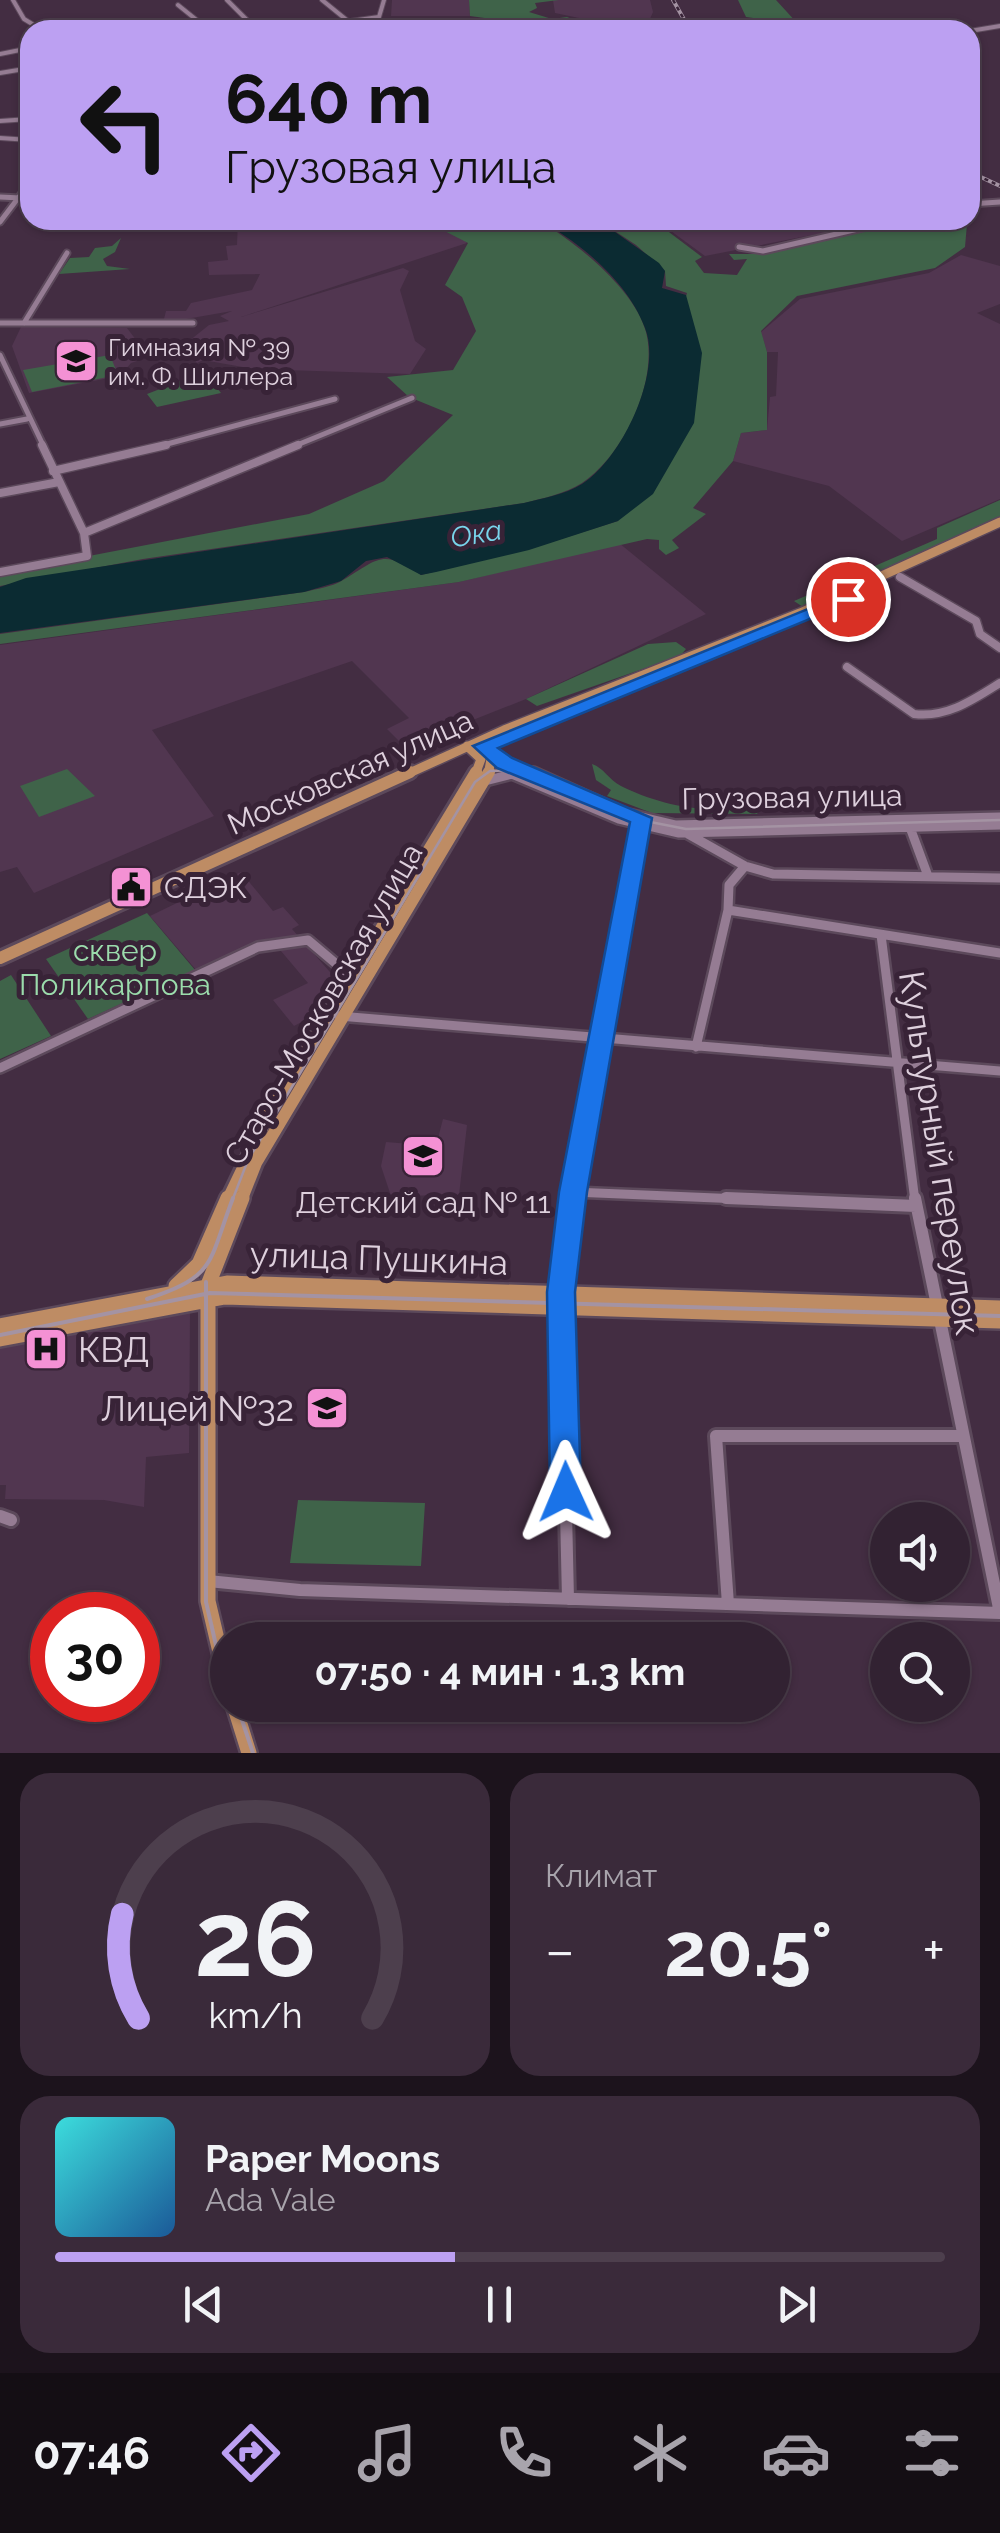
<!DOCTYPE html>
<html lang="ru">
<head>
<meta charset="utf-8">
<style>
	body { margin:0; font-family:Raleway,sans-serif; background:#3a2a3a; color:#f1f3f6; height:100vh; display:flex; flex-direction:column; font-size:38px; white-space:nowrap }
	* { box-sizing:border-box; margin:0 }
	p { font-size:32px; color:#a8a4ac }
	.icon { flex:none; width:55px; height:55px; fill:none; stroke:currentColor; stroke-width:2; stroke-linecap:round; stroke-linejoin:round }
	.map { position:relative; height:1753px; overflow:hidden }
	.sheet { display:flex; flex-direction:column; gap:20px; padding:20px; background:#1c131c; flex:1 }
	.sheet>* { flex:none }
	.hud { position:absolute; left:20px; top:20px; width:960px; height:210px; border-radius:30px; box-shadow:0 2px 8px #0004,0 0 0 2px #4d3f4d; background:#bca0f2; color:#111; overflow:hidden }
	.fabs { position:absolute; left:870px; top:1502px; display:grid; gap:20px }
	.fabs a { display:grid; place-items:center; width:100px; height:100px; border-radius:50%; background:#322232; box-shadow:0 2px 8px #0004,0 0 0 2px #4d3f4d; font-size:50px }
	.speed { position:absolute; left:30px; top:1592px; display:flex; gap:20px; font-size:50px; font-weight:700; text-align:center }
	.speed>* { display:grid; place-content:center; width:130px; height:130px; border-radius:50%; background:#322232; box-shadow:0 2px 8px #0004,0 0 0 2px #4d3f4d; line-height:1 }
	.speed .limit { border:15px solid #d22; background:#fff; color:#111 }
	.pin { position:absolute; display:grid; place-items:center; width:85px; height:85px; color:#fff; margin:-42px; border:5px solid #fff; border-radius:50%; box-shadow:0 2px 10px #0007 }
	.me { position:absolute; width:110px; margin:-55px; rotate:359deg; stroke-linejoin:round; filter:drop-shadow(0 0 8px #0008) }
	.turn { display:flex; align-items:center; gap:35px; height:210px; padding:0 40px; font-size:45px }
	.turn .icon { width:130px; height:130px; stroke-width:2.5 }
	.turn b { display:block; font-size:70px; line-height:85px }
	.big { font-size:75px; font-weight:700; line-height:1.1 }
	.sheet .tile { flex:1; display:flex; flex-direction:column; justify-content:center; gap:15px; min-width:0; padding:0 35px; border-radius:30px; background:#3a2a3a }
	.sheet .dial { align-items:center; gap:0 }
	.dial svg { height:260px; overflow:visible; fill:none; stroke:#4d3f4d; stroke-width:7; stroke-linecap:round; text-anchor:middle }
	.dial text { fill:#f1f3f6; stroke:none }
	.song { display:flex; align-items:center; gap:30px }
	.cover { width:120px; height:120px; border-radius:15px; background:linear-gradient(135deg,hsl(180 70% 55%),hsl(210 70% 35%)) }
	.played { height:10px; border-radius:5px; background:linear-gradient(90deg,#bca0f2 45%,#4d3f4d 45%) }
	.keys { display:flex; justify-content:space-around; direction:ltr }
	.heat { display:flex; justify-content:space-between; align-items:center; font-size:55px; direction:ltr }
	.sheet .tiles { flex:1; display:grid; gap:20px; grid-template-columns:1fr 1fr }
	.tile:last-child { grid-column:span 2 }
	.trip { position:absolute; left:210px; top:1622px; width:580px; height:100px; border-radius:50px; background:#322232; box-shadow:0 2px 8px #0004,0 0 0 2px #4d3f4d; font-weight:700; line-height:100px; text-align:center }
	.tabs { display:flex; height:160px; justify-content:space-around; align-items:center; background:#140e14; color:#a8a4ac }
	.tabs .icon { width:70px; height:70px }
	.tabs .on { color:#bca0f2 }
	.tabs b { font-size:45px; color:#f1f3f6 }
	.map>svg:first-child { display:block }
	.built { fill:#513650 }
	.green { fill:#3f6349 }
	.water { fill:#0b2b32 }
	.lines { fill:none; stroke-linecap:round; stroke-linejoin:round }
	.minor-far4-casing { stroke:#5c495b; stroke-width:6 }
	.minor-far3-casing { stroke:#5c495b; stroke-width:9 }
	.minor-far2-casing { stroke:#5c495b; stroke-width:11 }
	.minor-far1-casing { stroke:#5c495b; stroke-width:14 }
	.minor-casing { stroke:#5c495b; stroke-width:18 }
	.major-far2-casing { stroke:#5c495b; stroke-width:12 }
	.major-far1-casing { stroke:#5c495b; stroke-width:18 }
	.major-casing { stroke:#5c495b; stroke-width:20 }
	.minor-far4 { stroke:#957c93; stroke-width:4 }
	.minor-far3 { stroke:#957c93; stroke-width:5 }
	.minor-far2 { stroke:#957c93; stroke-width:8 }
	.minor-far1 { stroke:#957c93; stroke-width:9 }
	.minor { stroke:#957c93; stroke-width:12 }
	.major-far2 { stroke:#be8c64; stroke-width:9 }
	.major-far1 { stroke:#be8c64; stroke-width:12 }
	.major { stroke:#be8c64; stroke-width:15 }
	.tram-far1 { stroke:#a493a3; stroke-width:2.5 }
	.tram { stroke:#a493a3; stroke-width:4 }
	.rail-casing { stroke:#a493a3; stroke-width:4 }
	.rail { stroke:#382337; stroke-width:2.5; stroke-dasharray:4; stroke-linecap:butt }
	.route { fill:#1a73e8; stroke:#114b97; stroke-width:2.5 }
	.labels { text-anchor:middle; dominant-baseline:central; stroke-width:10; stroke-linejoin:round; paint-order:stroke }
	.far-poi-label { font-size:25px; fill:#ded0dd; stroke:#382337; text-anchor:start }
	.far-water-label { font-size:28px; font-style:italic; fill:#78d4eb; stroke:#382337 }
	.street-label { font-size:30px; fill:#ded0dd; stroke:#382337 }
	.poi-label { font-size:30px; fill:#ded0dd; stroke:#382337; text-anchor:start }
	.park-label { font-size:30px; fill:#9bdcac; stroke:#382337 }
	.near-street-label { font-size:35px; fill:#ded0dd; stroke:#382337 }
	.near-poi-label { font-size:35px; fill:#ded0dd; stroke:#382337; text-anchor:start }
</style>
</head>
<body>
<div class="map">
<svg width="1000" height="1753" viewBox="0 0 1000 1753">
	<rect width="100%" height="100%" fill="#432d42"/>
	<path class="built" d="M 392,0 L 469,0 L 470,16 L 391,16 Z
		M 553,0 L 650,0 L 653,12 L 649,21 L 598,22 L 555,13 Z
		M 238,220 L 422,220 L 462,238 L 467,243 L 241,317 L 403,268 L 409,271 L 400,290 L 415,341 L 426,349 L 410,374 L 254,369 L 203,360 L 197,363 L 184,345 L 209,325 L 229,321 L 220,316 L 232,311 L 163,323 L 166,311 L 186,311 L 191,303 L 252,290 L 260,274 L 209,275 L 208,262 L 228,260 L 226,246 L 237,245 Z
		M 656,220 L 889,220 L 705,256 Z
		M 961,255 L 1000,266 L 1000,304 L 977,313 L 1000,324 L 1000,499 L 902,541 L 829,486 L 733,461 L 741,433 L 767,430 L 770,397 L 776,396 L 778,352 L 767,352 L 761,332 L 800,299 L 929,273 Z
		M 21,327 L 127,328 L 149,357 L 131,363 L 120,376 L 29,393 L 12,346 Z
		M 619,543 L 706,614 L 526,699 L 405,747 L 387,729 L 409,718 L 352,661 L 152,730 L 214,816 L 34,893 L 17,867 L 0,872 L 0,645 L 459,582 Z
		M 241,872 L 273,911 L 283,907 L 299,925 L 292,929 L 337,980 L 319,1013 L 294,1026 L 273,1000 L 308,983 L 270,938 L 197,971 L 150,916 Z
		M 443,1119 L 467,1125 L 459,1195 L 391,1196 L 381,1166 L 386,1142 L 436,1146 Z
		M 186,1309 L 190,1312 L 189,1453 L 146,1457 L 144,1507 L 104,1500 L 5,1499 L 6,1485 L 0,1485 L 0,1345 Z"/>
	<path class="green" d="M 469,0 L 559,0 L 535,3 L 537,8 L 529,12 L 552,19 L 567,17 L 598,30 L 511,28 L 522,23 L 470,16 Z
		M 738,0 L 776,0 L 798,24 L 746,17 Z
		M 423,220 L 516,220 L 528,226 L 541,222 C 577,243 635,290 646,332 C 659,381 623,456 582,483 C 565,494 543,498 524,503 L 143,559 L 0,586 L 0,573 L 309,514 L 384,481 L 453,415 L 409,397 L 387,377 L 453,370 L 476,331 L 462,297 L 445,285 L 468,243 Z
		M 598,220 L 653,220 L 702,257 L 695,261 L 704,273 L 737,275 L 747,259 L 734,260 L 729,254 L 758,254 L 918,220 L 964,220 L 967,224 L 965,247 L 935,268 L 797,296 L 761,331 L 767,352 L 767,430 L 741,433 L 733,461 L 693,508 L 706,514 L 672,540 L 679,548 L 666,555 L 659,549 L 659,540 L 647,539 L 459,582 L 0,644 L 0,634 L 304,592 C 316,589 332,587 343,580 C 377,560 382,547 421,575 L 529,549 L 618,521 L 687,293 L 666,286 L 665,271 L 636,245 Z
		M 121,238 L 115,252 L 103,259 L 107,266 L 130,269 L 59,274 L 70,258 L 89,257 L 95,248 L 112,246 Z
		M 110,355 L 118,375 L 32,392 L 23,370 Z
		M 204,372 L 221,393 L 157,407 L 147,394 Z
		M 1000,500 L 1000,518 L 946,546 L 803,607 L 794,601 L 937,539 L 937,528 Z
		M 676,642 L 686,649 L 680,656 L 537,706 L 526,699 L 648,644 Z
		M 592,764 C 604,768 608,779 621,786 C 663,807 721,819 766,798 L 757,814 L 652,813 L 607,796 L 611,790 L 596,780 Z
		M 67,769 L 95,796 L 39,817 L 20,786 Z
		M 147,913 L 195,970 L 88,1019 L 46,959 Z
		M 11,975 L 51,1036 L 0,1059 L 0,981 Z
		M 298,1500 L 425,1503 L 421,1566 L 290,1563 Z"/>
	<path class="water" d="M 539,220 L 598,220 L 659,263 L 665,271 L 662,288 L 686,295 L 702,353 L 694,423 L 653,494 L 618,521 L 529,550 L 436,572 L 421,575 L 387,557 L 366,561 L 341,581 L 304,592 L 0,633 L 0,587 L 26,578 L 524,503 C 543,498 564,495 582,484 C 621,460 663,373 645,328 C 628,282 581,243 539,220 Z"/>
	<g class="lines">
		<g class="minor-far4-casing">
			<path id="minor-far4" d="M 13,0 L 24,19 L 42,30
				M 227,0 L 257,30
				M 322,0 L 359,30
				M 178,5 L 209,30
				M 287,30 L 379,17 L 384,0
				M 484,30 L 493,27
				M 970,31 L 1000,26
				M 0,54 L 30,48
				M 0,73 L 30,68
				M 0,121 L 30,119
				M 0,138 L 30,140
				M 22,195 L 30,159"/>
		</g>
		<g class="minor-far3-casing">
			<path id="minor-far3" d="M 0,197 L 21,198
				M 970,204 L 1000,202
				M 0,222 L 22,193
				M 739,247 L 763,251 L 897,220
				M 0,323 L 193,323
				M 24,323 L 67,253
				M 0,355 L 44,447
				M 0,424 L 27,419
				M 156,447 L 335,399
				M 292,447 L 412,398"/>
		</g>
		<g class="minor-far2-casing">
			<path id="minor-far2" d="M 53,471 L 166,445
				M 0,493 L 59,482
				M 84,533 L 298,445
				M 0,572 L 87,556 L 84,533 L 42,445
				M 900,577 L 976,621 L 980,634 L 1000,648
				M 847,667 L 914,714 C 947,718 973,700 1000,683
				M 492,754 L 539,775
				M 509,775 L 514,775"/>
		</g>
		<g class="minor-far1-casing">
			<path id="minor-far1" d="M 533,772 L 624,813 L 675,825 L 1000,817
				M 485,781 L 512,774 L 619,819 L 679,833 L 1000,825
				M 908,822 L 928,876
				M 688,834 L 745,866 L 773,874 L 1000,878
				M 728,910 L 1000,953
				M 881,935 L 915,1201
				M 339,1016 L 1000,1071
				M 696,1047 L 728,910 L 729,885 L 745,866
				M 0,1068 L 258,947 L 308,940 L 353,978
				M 573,1192 L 787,1201
				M 572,1201 L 641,818"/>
		</g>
		<g class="minor-casing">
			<path id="minor" d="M 726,1198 L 916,1206
				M 0,1516 L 11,1520
				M 208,1581 L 300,1590 L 1000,1613 L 915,1198
				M 568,1599 L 561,1293 L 572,1198
				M 728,1604 L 716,1436 L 959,1436"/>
		</g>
		<g class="major-far2-casing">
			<path id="major-far2" d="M 478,742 L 492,754 L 488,775
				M 467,746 L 481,759 L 475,775
				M 405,775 L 504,730 L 800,613 L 1000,522"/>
		</g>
		<g class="major-far1-casing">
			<path id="major-far1" d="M 0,958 L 410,772
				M 227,1201 L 270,1112 L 476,772
				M 241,1201 L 256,1163 L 489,772"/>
		</g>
		<g class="major-casing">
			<path id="major" d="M 208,1285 L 242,1198
				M 176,1286 L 199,1264 L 228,1198
				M 208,1293 L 208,1601 L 228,1686
				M 0,1326 L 227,1283 L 1000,1308
				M 0,1339 L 225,1297 L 1000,1321
				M 234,1705 L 249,1753"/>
		</g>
		<use href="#minor-far4" class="minor-far4"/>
		<use href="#minor-far3" class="minor-far3"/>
		<use href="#minor-far2" class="minor-far2"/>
		<use href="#minor-far1" class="minor-far1"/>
		<use href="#minor" class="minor"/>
		<use href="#major-far2" class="major-far2"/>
		<use href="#major-far1" class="major-far1"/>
		<use href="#major" class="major"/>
		<path class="tram-far1" d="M 232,1201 L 248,1160 L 475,782 L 490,771 L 515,770 L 630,818 L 686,829 L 1000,820"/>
		<path class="tram" d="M 206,1282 L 206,1602 L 228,1697
			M 147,1299 C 217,1276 208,1263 233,1198
			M 0,1335 L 210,1293 L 1000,1316
			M 237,1705 L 253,1753"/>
		<g class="rail-casing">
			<path id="rail" d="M 673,0 L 690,30
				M 524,24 L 571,30
				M 970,172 L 1000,186"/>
		</g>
		<use href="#rail" class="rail"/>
	</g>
	<path class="route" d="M 842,595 L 858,599 L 498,748 L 512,758 L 652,818 L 587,1192 L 575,1292 L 581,1492 L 577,1503 L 566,1507 L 554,1503 L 550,1492 L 547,1292 L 559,1192 L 630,822 L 497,768 L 473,746 Z"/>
	<defs>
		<g id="school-square" transform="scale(2.25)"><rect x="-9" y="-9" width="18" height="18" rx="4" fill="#f491d4" stroke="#382337"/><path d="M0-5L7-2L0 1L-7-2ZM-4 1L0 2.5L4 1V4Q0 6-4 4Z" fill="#111"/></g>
		<g id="civic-square" transform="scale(2.25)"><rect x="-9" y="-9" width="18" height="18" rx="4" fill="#f491d4" stroke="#382337"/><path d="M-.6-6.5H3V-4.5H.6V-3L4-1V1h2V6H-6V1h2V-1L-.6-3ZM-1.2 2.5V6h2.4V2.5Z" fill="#111"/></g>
		<g id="hospital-square" transform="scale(2.25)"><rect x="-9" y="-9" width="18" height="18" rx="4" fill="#f491d4" stroke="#382337"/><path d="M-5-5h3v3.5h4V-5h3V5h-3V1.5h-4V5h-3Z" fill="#111"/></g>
	</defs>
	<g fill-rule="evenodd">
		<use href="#school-square" x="76" y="361"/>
		<use href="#civic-square" x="131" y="887"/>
		<use href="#school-square" x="423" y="1156"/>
		<use href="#hospital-square" x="46" y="1349"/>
		<use href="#school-square" x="327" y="1408"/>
	</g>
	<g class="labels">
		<g class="far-poi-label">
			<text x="108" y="347">Гимназия № 39<tspan x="108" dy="29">им. Ф. Шиллера</tspan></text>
		</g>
		<g class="far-water-label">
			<text transform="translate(476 534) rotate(-10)">Ока</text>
		</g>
		<g class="street-label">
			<text transform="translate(350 772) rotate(-24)">Московская улица</text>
			<text transform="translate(792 797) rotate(-1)">Грузовая улица</text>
			<text transform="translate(323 1004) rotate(-60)">Старо-Московская улица</text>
		</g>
		<g class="poi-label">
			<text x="164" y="887">СДЭК</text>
			<text x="423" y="1202" text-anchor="middle">Детский сад № 11</text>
		</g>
		<g class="park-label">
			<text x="115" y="950">сквер<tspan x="115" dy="34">Поликарпова</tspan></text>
		</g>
		<g class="near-street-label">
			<text transform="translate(940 1153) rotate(81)">Культурный переулок</text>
			<text transform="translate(379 1258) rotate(2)">улица Пушкина</text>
		</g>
		<g class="near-poi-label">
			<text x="78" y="1349">КВД</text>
			<text x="294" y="1408" text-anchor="end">Лицей №32</text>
		</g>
	</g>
</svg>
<div class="fabs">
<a><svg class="icon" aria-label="sound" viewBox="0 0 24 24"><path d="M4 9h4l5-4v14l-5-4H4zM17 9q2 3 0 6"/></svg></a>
<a><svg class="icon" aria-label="search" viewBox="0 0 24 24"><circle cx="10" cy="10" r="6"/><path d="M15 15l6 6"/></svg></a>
</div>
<div class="speed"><div class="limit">30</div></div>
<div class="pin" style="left:848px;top:599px;background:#d93025"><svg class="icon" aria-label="arrive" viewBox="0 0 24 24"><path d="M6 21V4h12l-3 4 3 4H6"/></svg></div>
<svg class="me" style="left:566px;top:1492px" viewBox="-20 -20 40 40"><path d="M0-17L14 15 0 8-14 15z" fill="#1a73e8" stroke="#fff" stroke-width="4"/></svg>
<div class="trip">07:50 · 4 мин · 1.3 km</div>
<div class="hud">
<div class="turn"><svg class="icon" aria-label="left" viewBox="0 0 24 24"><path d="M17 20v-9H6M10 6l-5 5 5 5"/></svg><div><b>640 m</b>Грузовая улица</div></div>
</div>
</div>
<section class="sheet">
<div class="tiles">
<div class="tile dial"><svg viewBox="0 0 100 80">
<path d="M14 69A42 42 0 1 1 86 69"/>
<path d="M14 69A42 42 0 0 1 9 37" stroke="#bca0f2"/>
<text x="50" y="56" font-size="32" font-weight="700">26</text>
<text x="50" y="72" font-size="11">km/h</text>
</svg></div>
<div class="tile"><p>Климат</p>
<div class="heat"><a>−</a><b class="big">20.5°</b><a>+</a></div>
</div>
<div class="tile">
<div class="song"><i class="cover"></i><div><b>Paper Moons</b><p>Ada Vale</p></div></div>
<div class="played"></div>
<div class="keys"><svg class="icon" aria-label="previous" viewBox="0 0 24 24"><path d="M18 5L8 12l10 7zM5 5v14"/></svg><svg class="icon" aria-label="pause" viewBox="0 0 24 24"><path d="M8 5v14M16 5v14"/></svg><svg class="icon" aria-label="next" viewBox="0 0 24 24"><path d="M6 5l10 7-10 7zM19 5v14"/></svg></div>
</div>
</div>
</section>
<nav class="tabs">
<b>07:46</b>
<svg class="icon on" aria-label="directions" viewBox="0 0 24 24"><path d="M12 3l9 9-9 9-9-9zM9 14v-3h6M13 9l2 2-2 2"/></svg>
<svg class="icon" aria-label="music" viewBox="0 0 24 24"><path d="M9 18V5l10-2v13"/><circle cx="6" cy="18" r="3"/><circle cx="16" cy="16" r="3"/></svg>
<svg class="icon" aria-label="phone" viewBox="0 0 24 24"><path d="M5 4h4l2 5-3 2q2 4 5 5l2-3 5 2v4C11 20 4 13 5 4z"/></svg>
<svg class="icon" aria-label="climate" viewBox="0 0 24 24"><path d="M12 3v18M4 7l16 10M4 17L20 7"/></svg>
<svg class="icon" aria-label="car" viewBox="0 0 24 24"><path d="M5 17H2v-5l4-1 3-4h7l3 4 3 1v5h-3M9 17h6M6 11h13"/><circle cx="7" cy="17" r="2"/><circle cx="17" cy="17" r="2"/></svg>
<svg class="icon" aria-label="filters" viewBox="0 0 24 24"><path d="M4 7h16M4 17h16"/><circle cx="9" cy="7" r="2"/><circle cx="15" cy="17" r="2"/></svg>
</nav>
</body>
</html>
